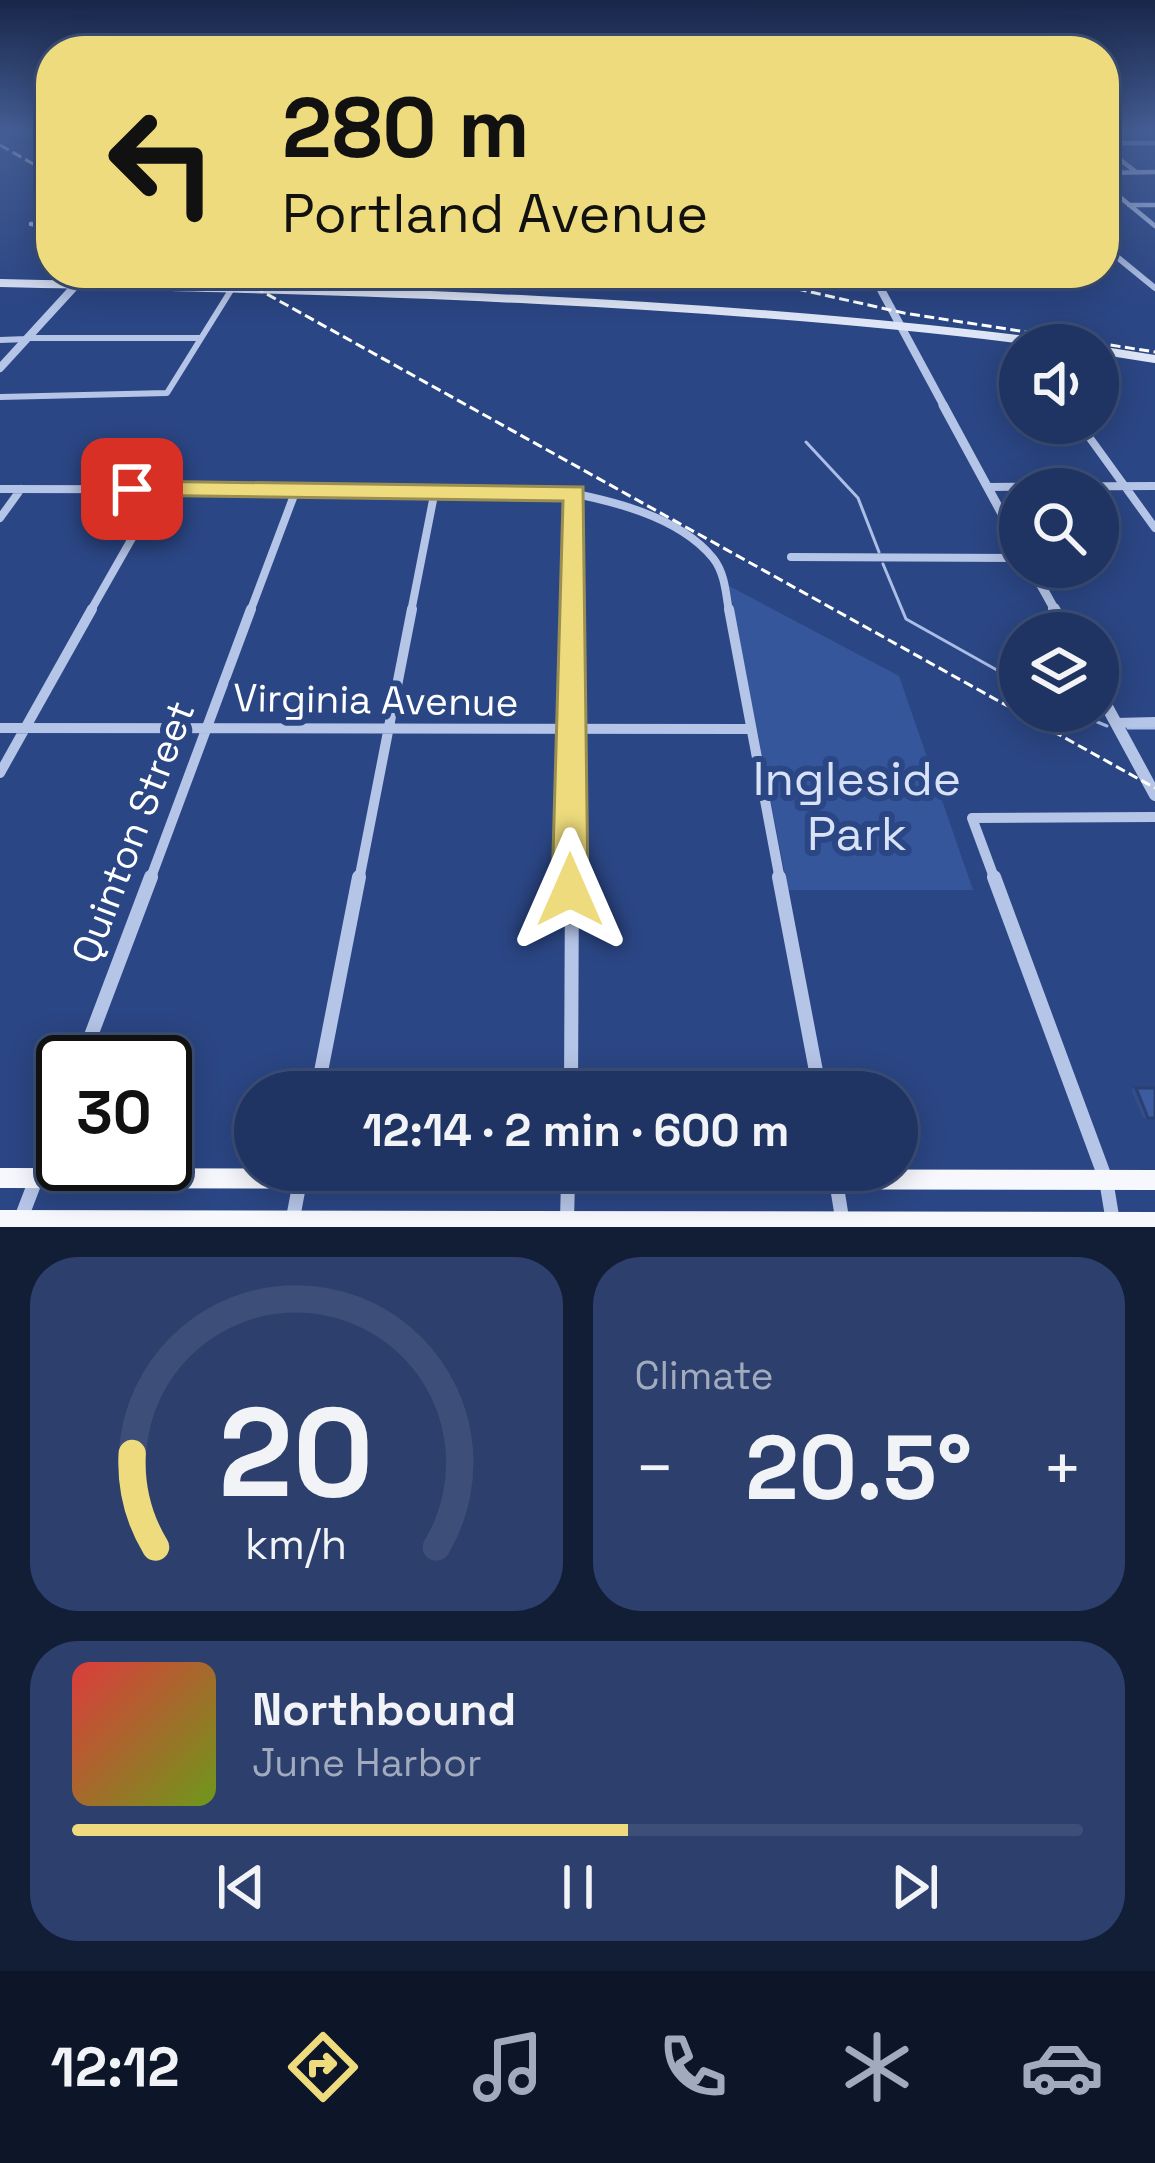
<!DOCTYPE html>
<html lang="en">
<head>
<meta charset="utf-8">
<style>
	body { margin:0; font-family:"Space Grotesk",sans-serif; background:#2d3f6c; color:#f1f3f6; height:100vh; display:flex; flex-direction:column; font-size:45px; white-space:nowrap }
	* { box-sizing:border-box; margin:0 }
	p { font-size:39px; color:#a2aabe }
	.icon { flex:none; width:66px; height:66px; fill:none; stroke:currentColor; stroke-width:2; stroke-linecap:round; stroke-linejoin:round }
	.map { position:relative; height:1227px; overflow:hidden }
	.panel { display:flex; flex-direction:column; gap:30px; padding:30px; background:#121d36; flex:1 }
	.panel>* { flex:none }
	.hud { position:absolute; left:36px; top:36px; width:1083px; height:252px; border-radius:48px; box-shadow:0 6px 30px #0003,0 0 0 3px #3d4f78; background:#eddb7d; color:#111; overflow:hidden }
	.buttons { position:absolute; left:999px; top:324px; display:grid; gap:24px }
	.buttons a { display:grid; place-items:center; width:120px; height:120px; border-radius:50%; background:#203463; box-shadow:0 6px 30px #0003,0 0 0 3px #3d4f78; font-size:60px }
	.speed { position:absolute; left:36px; top:1035px; display:flex; gap:24px; font-size:60px; font-weight:700; text-align:center }
	.speed>* { display:grid; place-content:center; width:156px; height:156px; border-radius:50%; background:#203463; box-shadow:0 6px 30px #0003,0 0 0 3px #3d4f78; line-height:1 }
	.speed .limit { border:6px solid #111; border-radius:18px; background:#fff; color:#111 }
	.pin { position:absolute; display:grid; place-items:center; width:102px; height:102px; color:#fff; margin:-51px; border-radius:24px; box-shadow:0 6px 18px #0006 }
	.me { position:absolute; width:132px; margin:-66px; rotate:0deg; stroke-linejoin:round; filter:drop-shadow(0 0 9px #0008) }
	.turn { display:flex; align-items:center; gap:42px; height:252px; padding:0 48px; font-size:54px }
	.turn .icon { width:156px; height:156px; stroke-width:2.5 }
	.turn b { display:block; font-size:84px; line-height:102px }
	.big { font-size:90px; font-weight:700; line-height:1.1 }
	.panel .widget { flex:1; display:flex; flex-direction:column; justify-content:center; gap:18px; min-width:0; padding:0 42px; border-radius:48px; background:#2d3f6c }
	.panel .dial { align-items:center; gap:0 }
	.dial svg { height:312px; overflow:visible; fill:none; stroke:#3d4f78; stroke-width:7; stroke-linecap:round; text-anchor:middle }
	.dial text { fill:#f1f3f6; stroke:none }
	.song { display:flex; align-items:center; gap:36px }
	.cover { width:144px; height:144px; border-radius:18px; background:linear-gradient(135deg,hsl(0 70% 55%),hsl(80 70% 35%)) }
	.played { height:12px; border-radius:6px; background:linear-gradient(90deg,#eddb7d 55%,#3d4f78 55%) }
	.keys { display:flex; justify-content:space-around; direction:ltr }
	.heat { display:flex; justify-content:space-between; align-items:center; font-size:66px; direction:ltr }
	.panel .tiles { flex:1; display:grid; gap:30px; grid-template-columns:1fr 1fr }
	.widget:last-child { grid-column:span 2 }
	.trip { position:absolute; left:234px; top:1071px; width:684px; height:120px; border-radius:60px; background:#203463; box-shadow:0 6px 30px #0003,0 0 0 3px #3d4f78; font-weight:700; line-height:120px; text-align:center }
	.tab-bar { display:flex; height:192px; justify-content:space-around; align-items:center; background:#0d1528; color:#a2aabe }
	.tab-bar .icon { width:84px; height:84px }
	.tab-bar .active { color:#eddb7d }
	.tab-bar b { font-size:54px; color:#f1f3f6 }
	.map>svg:first-child { display:block }
	.green { fill:#36569b }
	.lines { fill:none; stroke-linecap:round; stroke-linejoin:round }
	.stream { stroke:#aabee7; stroke-width:3 }
	.minor-far4 { stroke:#b5c5e7; stroke-width:4.5 }
	.minor-far3 { stroke:#b5c5e7; stroke-width:6 }
	.minor-far2 { stroke:#b5c5e7; stroke-width:8 }
	.minor-far1 { stroke:#b5c5e7; stroke-width:10 }
	.minor { stroke:#b5c5e7; stroke-width:14 }
	.tertiary-far2 { stroke:#b5c5e7; stroke-width:8 }
	.tertiary-far1 { stroke:#b5c5e7; stroke-width:9 }
	.tertiary { stroke:#b5c5e7; stroke-width:12 }
	.secondary { stroke:#dee5f6; stroke-width:8 }
	.primary { stroke:#f6f8fe; stroke-width:20 }
	.rail { stroke:#fff; stroke-width:3; stroke-dasharray:10 4.5; stroke-linecap:butt }
	.wall { fill:#344e8a }
	.building { fill:#3c5ba0; stroke:#2a4070; stroke-width:3 }
	.route { fill:#eddb7d; stroke:#9a8e51; stroke-width:3 }
	.labels { text-anchor:middle; dominant-baseline:central; stroke-width:12; stroke-linejoin:round; paint-order:stroke }
	.street-label { font-size:39px; fill:#fff; stroke:#2b4684 }
	.near-park-label { font-size:48px; fill:#d8e2f6; stroke:#2b4684 }
</style>
</head>
<body>
<div class="map">
<svg width="1155" height="1227" viewBox="0 0 1155 1227">
	<rect width="100%" height="100%" fill="#2b4684"/>
	<path class="green" d="M 729,586 L 899,676 L 973,890 L 788,890 Z"/>
	<g class="lines">
		<path class="stream" d="M 806,442 L 858,498 L 879,552
			M 883,564 L 906,619 L 1020,683
			M 1071,711 L 1107,726
			M 1128,728 L 1155,728"/>
		<path class="minor-far4" d="M 1104,143 L 1155,143
			M 1104,147 L 1136,172
			M 1104,173 L 1155,172
			M 1104,184 L 1155,226
			M 1129,205 L 1155,205
			M 31,224 L 51,226
			M 1104,247 L 1109,251"/>
		<path class="minor-far3" d="M 1106,248 L 1155,288
			M 28,338 L 201,338
			M 0,340 L 27,339
			M 0,397 L 167,393 L 233,287"/>
		<path class="minor-far2" d="M 1079,423 L 1155,528
			M 988,487 L 1155,486
			M 0,489 L 555,490 C 606,499 678,515 713,558 C 725,573 726,594 729,612
			M 0,518 L 21,489
			M 791,557 L 1020,558
			M 90,612 L 160,489
			M 250,612 L 296,490
			M 411,612 L 435,490
			M 573,612 L 574,493"/>
		<path class="minor-far1" d="M 729,609 L 780,880
			M 1116,723 L 1155,722
			M 0,728 L 751,729
			M 0,773 L 92,609
			M 150,880 L 251,609
			M 359,880 L 412,609
			M 572,880 L 573,609
			M 995,880 L 972,818 L 1155,817"/>
		<path class="minor" d="M 779,877 L 820,1092
			M 994,877 L 1106,1180 L 1113,1222
			M 81,1062 L 151,877
			M 317,1092 L 359,877
			M 571,1092 L 572,877
			M 836,1181 L 843,1224
			M 293,1218 L 300,1181
			M 567,1219 L 568,1181
			M 20,1221 L 63,1109"/>
		<path class="tertiary-far2" d="M 872,273 L 945,408
			M 0,368 L 87,273"/>
		<path class="tertiary-far1" d="M 943,405 L 1020,547
			M 1031,567 L 1056,612"/>
		<path class="tertiary" d="M 1054,609 L 1067,633
			M 1098,690 L 1155,795"/>
		<path class="secondary" d="M 0,283 C 355,291 712,299 1065,345
			M 1098,350 L 1155,359"/>
		<path class="primary" d="M 0,1178 L 1155,1180
			M 0,1220 L 1155,1222"/>
		<path class="rail" d="M 0,145 L 51,174
			M 229,273 L 1155,788
			M 726,273 L 904,313 L 1155,352"/>
	</g>
	<path class="wall" d="M 1136,1088 L 1155,1118 L 1143,1118 L 1131,1089 Z"/>
	<path class="building" d="M 1136,1088 L 1155,1088 L 1155,1118 L 1148,1118 Z"/>
	<linearGradient id="sky" x2="0" y2="1"><stop stop-color="#182649"/><stop offset="0.43" stop-color="#445d94"/><stop offset="1" stop-color="#445d94" stop-opacity="0"/></linearGradient>
	<rect width="1155" height="302" fill="url(#sky)"/>
	<path class="route" d="M 132,481 L 583,487 L 588,890 L 583,903 L 570,908 L 558,903 L 552,890 L 563,501 L 124,495 L 124,484 Z"/>
	<g class="labels">
		<g class="street-label">
			<text transform="translate(376 700) rotate(1)">Virginia Avenue</text>
			<text transform="translate(133 832) rotate(-69)">Quinton Street</text>
		</g>
		<g class="near-park-label">
			<text x="857" y="778">Ingleside<tspan x="857" dy="55">Park</tspan></text>
		</g>
	</g>
</svg>
<div class="buttons">
<a><svg class="icon" aria-label="sound" viewBox="0 0 24 24"><path d="M4 9h4l5-4v14l-5-4H4zM17 9q2 3 0 6"/></svg></a>
<a><svg class="icon" aria-label="search" viewBox="0 0 24 24"><circle cx="10" cy="10" r="6"/><path d="M15 15l6 6"/></svg></a>
<a><svg class="icon" aria-label="layers" viewBox="0 0 24 24"><path d="M12 4l9 5-9 5-9-5zM3 14l9 5 9-5"/></svg></a>
</div>
<div class="speed"><div class="limit">30</div></div>
<div class="pin" style="left:132px;top:489px;background:#d93025"><svg class="icon" aria-label="arrive" viewBox="0 0 24 24"><path d="M6 21V4h12l-3 4 3 4H6"/></svg></div>
<svg class="me" style="left:570px;top:890px" viewBox="-20 -20 40 40"><path d="M0-17L14 15 0 8-14 15z" fill="#eddb7d" stroke="#fff" stroke-width="4"/></svg>
<div class="trip">12:14 · 2 min · 600 m</div>
<div class="hud">
<div class="turn"><svg class="icon" aria-label="left" viewBox="0 0 24 24"><path d="M17 20v-9H6M10 6l-5 5 5 5"/></svg><div><b>280 m</b>Portland Avenue</div></div>
</div>
</div>
<section class="panel">
<div class="tiles">
<div class="widget dial"><svg viewBox="0 0 100 80">
<path d="M14 69A42 42 0 1 1 86 69"/>
<path d="M14 69A42 42 0 0 1 8 45" stroke="#eddb7d"/>
<text x="50" y="56" font-size="32" font-weight="700">20</text>
<text x="50" y="72" font-size="11">km/h</text>
</svg></div>
<div class="widget"><p>Climate</p>
<div class="heat"><a>−</a><b class="big">20.5°</b><a>+</a></div>
</div>
<div class="widget">
<div class="song"><i class="cover"></i><div><b>Northbound</b><p>June Harbor</p></div></div>
<div class="played"></div>
<div class="keys"><svg class="icon" aria-label="previous" viewBox="0 0 24 24"><path d="M18 5L8 12l10 7zM5 5v14"/></svg><svg class="icon" aria-label="pause" viewBox="0 0 24 24"><path d="M8 5v14M16 5v14"/></svg><svg class="icon" aria-label="next" viewBox="0 0 24 24"><path d="M6 5l10 7-10 7zM19 5v14"/></svg></div>
</div>
</div>
</section>
<nav class="tab-bar">
<b>12:12</b>
<svg class="icon active" aria-label="directions" viewBox="0 0 24 24"><path d="M12 3l9 9-9 9-9-9zM9 14v-3h6M13 9l2 2-2 2"/></svg>
<svg class="icon" aria-label="music" viewBox="0 0 24 24"><path d="M9 18V5l10-2v13"/><circle cx="6" cy="18" r="3"/><circle cx="16" cy="16" r="3"/></svg>
<svg class="icon" aria-label="phone" viewBox="0 0 24 24"><path d="M5 4h4l2 5-3 2q2 4 5 5l2-3 5 2v4C11 20 4 13 5 4z"/></svg>
<svg class="icon" aria-label="climate" viewBox="0 0 24 24"><path d="M12 3v18M4 7l16 10M4 17L20 7"/></svg>
<svg class="icon" aria-label="car" viewBox="0 0 24 24"><path d="M5 17H2v-5l4-1 3-4h7l3 4 3 1v5h-3M9 17h6M6 11h13"/><circle cx="7" cy="17" r="2"/><circle cx="17" cy="17" r="2"/></svg>
</nav>
</body>
</html>
